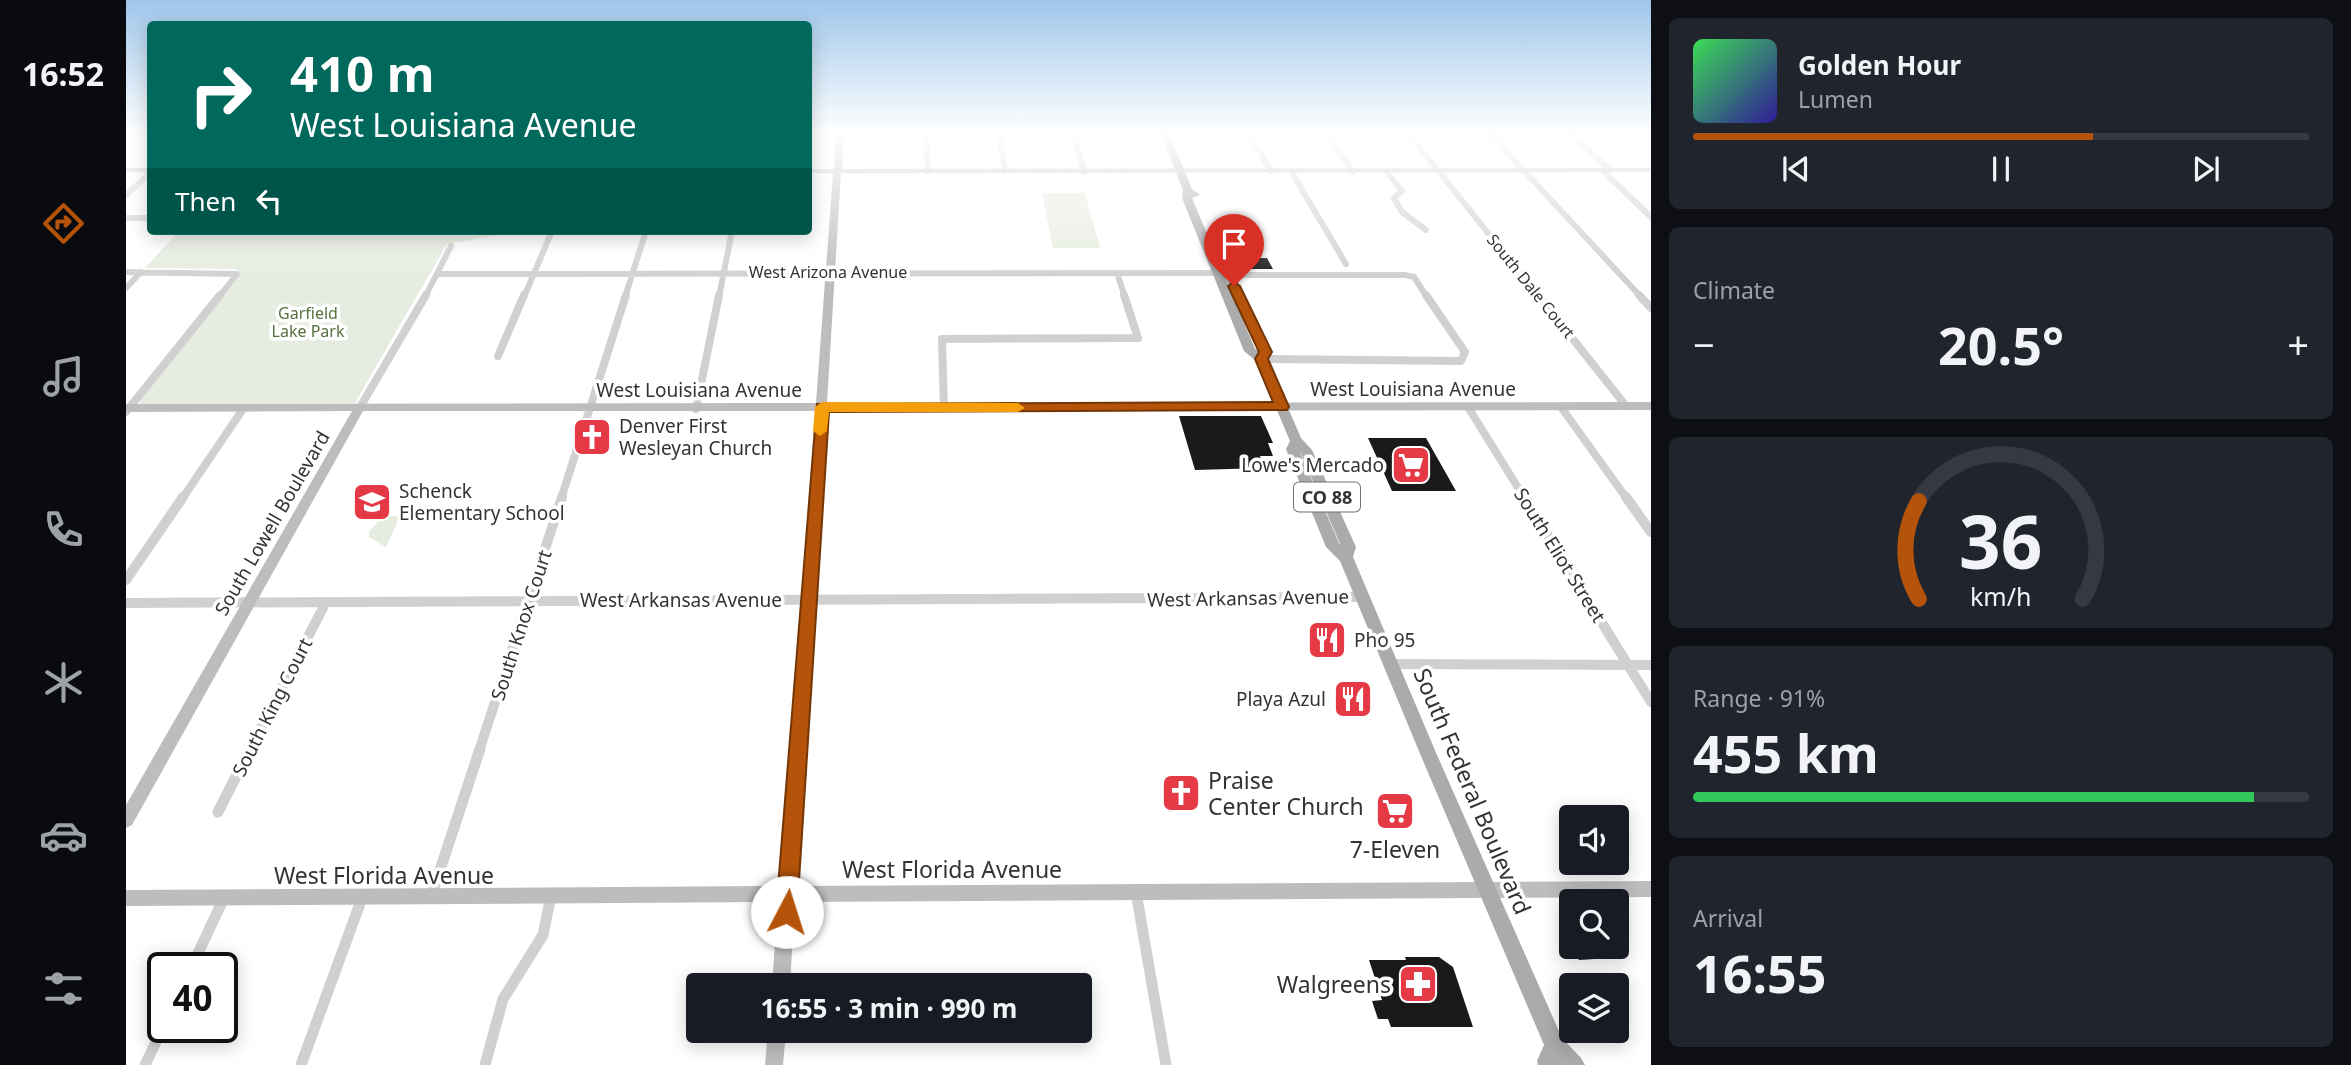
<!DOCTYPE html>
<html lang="en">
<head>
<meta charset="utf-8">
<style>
	body { margin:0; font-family:"Noto Sans",sans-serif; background:#20242c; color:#f1f3f6; height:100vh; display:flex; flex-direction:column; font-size:26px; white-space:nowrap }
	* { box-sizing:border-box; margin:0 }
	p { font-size:23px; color:#9ea1a6 }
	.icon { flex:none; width:38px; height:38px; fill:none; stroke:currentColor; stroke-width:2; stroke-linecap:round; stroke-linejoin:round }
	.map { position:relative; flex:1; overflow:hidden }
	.drawer { display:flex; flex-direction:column; gap:18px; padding:18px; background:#0d0f14; width:700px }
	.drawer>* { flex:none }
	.banner { position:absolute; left:21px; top:21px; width:665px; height:214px; border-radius:7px; box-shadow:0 4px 18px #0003; background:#00695c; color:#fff; overflow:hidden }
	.tools { position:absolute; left:1433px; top:805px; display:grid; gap:14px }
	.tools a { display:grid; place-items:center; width:70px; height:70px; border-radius:7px; background:#171b24; box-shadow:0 4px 18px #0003; font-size:35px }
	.speed { position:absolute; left:21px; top:952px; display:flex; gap:14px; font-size:35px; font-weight:700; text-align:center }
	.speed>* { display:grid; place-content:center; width:91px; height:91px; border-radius:50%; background:#171b24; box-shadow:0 4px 18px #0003; line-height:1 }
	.speed .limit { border:4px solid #111; border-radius:10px; background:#fff; color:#111 }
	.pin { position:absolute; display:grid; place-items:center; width:60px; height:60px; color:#fff; margin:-72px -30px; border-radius:50% 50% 50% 0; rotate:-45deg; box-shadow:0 0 7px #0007 }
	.pin .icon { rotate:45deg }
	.me { position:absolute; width:77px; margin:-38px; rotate:5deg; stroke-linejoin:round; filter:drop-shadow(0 0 5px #0008) }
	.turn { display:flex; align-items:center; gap:24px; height:147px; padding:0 28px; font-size:32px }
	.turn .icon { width:91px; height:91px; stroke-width:2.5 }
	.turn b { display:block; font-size:49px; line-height:60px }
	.then { display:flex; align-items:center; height:66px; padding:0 28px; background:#0003; gap:14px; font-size:26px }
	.big { font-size:52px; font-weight:700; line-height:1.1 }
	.drawer .card { flex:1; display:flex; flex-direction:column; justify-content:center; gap:10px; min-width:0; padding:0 24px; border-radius:10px; background:#20242c }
	.drawer .dial { align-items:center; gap:0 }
	.dial svg { height:182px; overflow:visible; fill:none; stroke:#363941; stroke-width:7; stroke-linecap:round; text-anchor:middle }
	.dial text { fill:#f1f3f6; stroke:none }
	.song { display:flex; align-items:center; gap:21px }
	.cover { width:84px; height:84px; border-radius:10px; background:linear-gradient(135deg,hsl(130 70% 55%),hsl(250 70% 35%)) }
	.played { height:7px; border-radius:4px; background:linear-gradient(90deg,#b45309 65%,#363941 65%) }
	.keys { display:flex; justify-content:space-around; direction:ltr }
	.heat { display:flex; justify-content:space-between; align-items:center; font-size:38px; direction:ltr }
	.charge { height:10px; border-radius:5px; background:linear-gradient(90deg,#34c759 91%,#363941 0) }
	.trip { position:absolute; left:560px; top:973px; width:406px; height:70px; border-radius:7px; background:#171b24; box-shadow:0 4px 18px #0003; font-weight:700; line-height:70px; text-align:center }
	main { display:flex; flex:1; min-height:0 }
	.tab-bar { display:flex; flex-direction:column; width:126px; justify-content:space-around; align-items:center; background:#090b0e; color:#9ea1a6 }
	.tab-bar .icon { width:49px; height:49px }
	.tab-bar .current { color:#b45309 }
	.tab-bar b { font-size:32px; color:#f1f3f6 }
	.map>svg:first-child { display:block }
	.green { fill:#e6ecdf }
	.building { fill:#1a1a1a }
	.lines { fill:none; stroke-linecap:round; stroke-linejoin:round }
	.street-far3 { stroke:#d0d0d0; stroke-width:6 }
	.street-far2 { stroke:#d0d0d0; stroke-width:8 }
	.street-far1 { stroke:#d0d0d0; stroke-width:10 }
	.street { stroke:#d0d0d0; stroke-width:11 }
	.secondary { fill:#bdbdbd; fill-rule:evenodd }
	.primary { fill:#ababab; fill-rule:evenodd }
	.route { fill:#b45309; stroke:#753606; stroke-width:2 }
	.slow { fill:#f59e0b }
	.labels { text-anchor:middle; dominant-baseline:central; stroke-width:7; stroke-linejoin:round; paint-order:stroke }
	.far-street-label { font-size:16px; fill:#333; stroke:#fff }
	.far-park-label { font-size:16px; fill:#56703f; stroke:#fff }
	.shield { fill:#fff; stroke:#707070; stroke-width:2 }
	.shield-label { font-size:18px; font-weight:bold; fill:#333 }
	.street-label { font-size:19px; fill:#333; stroke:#fff }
	.poi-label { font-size:19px; fill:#333; stroke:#fff; text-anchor:start }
	.near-poi-label { font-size:23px; fill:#333; stroke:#fff; text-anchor:start }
	.near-street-label { font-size:23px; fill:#333; stroke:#fff }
</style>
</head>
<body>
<main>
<nav class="tab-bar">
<b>16:52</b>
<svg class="icon current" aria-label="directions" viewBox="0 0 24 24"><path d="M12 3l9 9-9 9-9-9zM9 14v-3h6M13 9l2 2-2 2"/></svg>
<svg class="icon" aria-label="music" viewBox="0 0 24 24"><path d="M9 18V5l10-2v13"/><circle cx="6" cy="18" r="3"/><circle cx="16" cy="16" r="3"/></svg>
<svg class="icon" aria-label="phone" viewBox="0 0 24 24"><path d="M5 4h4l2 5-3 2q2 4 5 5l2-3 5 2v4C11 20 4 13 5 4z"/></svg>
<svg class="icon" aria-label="climate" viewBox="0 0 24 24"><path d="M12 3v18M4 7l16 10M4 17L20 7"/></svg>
<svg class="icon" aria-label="car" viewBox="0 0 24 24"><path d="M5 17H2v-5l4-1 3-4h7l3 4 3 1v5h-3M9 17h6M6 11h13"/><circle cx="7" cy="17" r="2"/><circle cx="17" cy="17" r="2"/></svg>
<svg class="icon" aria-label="filters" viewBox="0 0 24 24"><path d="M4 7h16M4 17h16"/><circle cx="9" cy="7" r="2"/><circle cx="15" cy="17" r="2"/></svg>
</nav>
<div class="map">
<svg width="1525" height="1065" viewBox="0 0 1525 1065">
	<rect width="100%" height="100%" fill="#fff"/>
	<path class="green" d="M 916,193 L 959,193 L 974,248 L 927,248 Z
		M 53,231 L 394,231 L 321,244 L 229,403 L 15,404 L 13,402 L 114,275 L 114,272 L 109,269 L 19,268 Z
		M 257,516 L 274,516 L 260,547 L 243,537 L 243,532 Z"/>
	<path class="building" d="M 1107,258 L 1141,258 L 1147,269 L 1113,269 Z
		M 1053,416 L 1135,416 L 1147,443 L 1142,443 L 1147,456 L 1134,456 L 1138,468 L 1069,470 Z
		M 1242,438 L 1300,438 L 1330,491 L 1266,491 Z
		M 1271,795 L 1288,818 L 1288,821 L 1272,829 L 1268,827 L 1250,805 Z
		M 1447,947 L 1478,947 L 1484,958 L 1453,960 Z
		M 1279,957 L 1313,957 L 1327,967 L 1347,1027 L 1265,1027 L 1262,1019 L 1252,1019 L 1246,1001 L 1256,1000 L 1243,960 L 1280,960 Z"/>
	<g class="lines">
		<path class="street-far3" d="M 800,134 L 802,171
			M 873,134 L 879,171
			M 947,134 L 958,172
			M 1124,134 L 1145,171
			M 1202,134 L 1227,172
			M 1283,134 L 1413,297
			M 1364,134 L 1515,297
			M 1445,134 L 1484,170
			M 1165,171 L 1220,264
			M 1477,171 L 1525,217
			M 1261,172 L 1276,191 L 1268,198 L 1276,212 L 1300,230
			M 0,195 L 24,173
			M 0,218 L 24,218
			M 0,272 L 111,274
			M 991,273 L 999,297
			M 312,274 L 1093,273
			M 1103,275 L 1279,275 L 1288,277 L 1301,297
			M 0,288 L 15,272
			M 93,297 L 111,274
			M 299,297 L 325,246
			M 398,297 L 426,231
			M 499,297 L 520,231
			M 593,297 L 606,231"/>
		<path class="street-far2" d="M 1412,295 L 1500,406
			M 1513,295 L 1525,308
			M 372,356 L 398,295
			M 1135,359 L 1335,361 L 1339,352 L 1300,295
			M 1342,407 L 1399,499
			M 1435,407 L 1501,499
			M 818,408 L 816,339 L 1012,338 L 998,295
			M 233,409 L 300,295
			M 570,409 L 593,295
			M 0,412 L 94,295
			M 56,499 L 117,409
			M 435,499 L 500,295"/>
		<path class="street-far1" d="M 1398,497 L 1525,702
			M 1500,497 L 1525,532
			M 0,580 L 57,497
			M 0,603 L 1235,597
			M 1264,664 L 1525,665
			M 123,751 L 200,602
			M 353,751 L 436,497"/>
		<path class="street" d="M 92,812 L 124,749
			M 1010,892 L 1040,1065
			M 305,897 L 354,749
			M 65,968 L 98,898
			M 19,1065 L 37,1027
			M 175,1065 L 236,898
			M 359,1065 L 377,999 L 417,935 L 425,896"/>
		<path class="secondary" d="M 710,134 L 718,134 L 716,169 L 1525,168 L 1525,172 L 715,173 L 701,403 L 1525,402 L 1525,410 L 700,411 L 670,886 L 1525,881 L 1525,897 L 669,902 L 664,985 L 646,985 L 652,902 L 0,906 L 0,890 L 654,886 L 689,411 L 237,411 L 6,825 L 0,828 L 0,805 L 226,411 L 0,412 L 0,404 L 690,403 L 707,173 L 682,173 L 682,169 L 708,169 Z
			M 0,168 L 24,168 L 24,172 L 0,172 Z
			M 642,1031 L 660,1031 L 657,1065 L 639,1065 Z"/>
		<path class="primary" d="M 1035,134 L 1043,134 L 1066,189 L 1074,195 L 1066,198 L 1129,349 L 1134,352 L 1100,278 L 1101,276 L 1105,275 L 1110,278 L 1146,352 L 1141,359 L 1175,438 L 1186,450 L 1230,547 L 1227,557 L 1311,755 L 1436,1038 L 1455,1058 L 1459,1065 L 1412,1065 L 1411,1061 L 1418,1045 L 1295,756 L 1214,561 L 1200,547 L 1160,449 L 1164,441 L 1130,361 L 1118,351 L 1056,198 L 1057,190 ZM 1174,452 L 1175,453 L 1215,546 L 1213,543 Z"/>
	</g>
	<linearGradient id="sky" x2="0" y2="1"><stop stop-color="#9ec6ea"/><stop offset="0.47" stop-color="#fff"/><stop offset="1" stop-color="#fff" stop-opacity="0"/></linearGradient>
	<rect width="1525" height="283" fill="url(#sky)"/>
	<path class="route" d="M 1108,282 L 1114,286 L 1146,352 L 1142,359 L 1163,407 L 1161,410 L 703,412 L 671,912 L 668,919 L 661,923 L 653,919 L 650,912 L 691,404 L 1147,402 L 1129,359 L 1133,352 L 1102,286 Z"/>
	<path class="slow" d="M 696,402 L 892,403 L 899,408 L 892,412 L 703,412 L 701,431 L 694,436 L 687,431 L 689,407 Z"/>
	<defs>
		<g id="church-square" transform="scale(2.0125)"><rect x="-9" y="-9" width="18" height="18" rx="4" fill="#e63946" stroke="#fff"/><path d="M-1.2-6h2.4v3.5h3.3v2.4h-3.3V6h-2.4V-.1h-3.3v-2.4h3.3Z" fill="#fff"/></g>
		<g id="supermarket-square" transform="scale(2.0125)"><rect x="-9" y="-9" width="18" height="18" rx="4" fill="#e63946" stroke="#fff"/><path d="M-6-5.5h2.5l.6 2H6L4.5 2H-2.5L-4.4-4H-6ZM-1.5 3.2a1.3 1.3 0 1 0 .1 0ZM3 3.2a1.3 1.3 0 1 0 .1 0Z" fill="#fff"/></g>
		<g id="school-square" transform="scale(2.0125)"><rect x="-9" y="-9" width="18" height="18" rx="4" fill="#e63946" stroke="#fff"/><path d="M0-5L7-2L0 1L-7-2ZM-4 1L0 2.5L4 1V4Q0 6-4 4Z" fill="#fff"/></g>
		<g id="restaurant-square" transform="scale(2.0125)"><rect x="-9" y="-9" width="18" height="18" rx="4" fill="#e63946" stroke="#fff"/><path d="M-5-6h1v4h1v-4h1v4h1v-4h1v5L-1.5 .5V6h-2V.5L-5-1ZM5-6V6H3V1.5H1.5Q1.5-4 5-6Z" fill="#fff"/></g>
		<g id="pharmacy-square" transform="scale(2.0125)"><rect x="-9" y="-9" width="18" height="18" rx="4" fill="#e63946" stroke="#fff"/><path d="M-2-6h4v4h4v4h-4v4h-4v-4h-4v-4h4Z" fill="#fff"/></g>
	</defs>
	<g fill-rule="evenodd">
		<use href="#church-square" x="466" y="437"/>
		<use href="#supermarket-square" x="1285" y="465"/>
		<use href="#school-square" x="246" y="502"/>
		<use href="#restaurant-square" x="1201" y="640"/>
		<use href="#restaurant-square" x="1227" y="699"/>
		<use href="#church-square" x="1055" y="793"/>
		<use href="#supermarket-square" x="1269" y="811"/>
		<use href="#pharmacy-square" x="1292" y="984"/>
	</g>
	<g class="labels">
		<g class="far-street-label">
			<text x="702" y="272">West Arizona Avenue</text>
			<text transform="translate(1405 286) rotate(51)">South Dale Court</text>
		</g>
		<g class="far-park-label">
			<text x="182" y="313">Garfield<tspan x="182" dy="18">Lake Park</tspan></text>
		</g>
		<rect class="shield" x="1168" y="482.5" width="66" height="29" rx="5"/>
		<g class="shield-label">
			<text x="1201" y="497">CO 88</text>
		</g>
		<g class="street-label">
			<text x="1287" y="389">West Louisiana Avenue</text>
			<text x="573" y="390">West Louisiana Avenue</text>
			<text transform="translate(146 523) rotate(-60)">South Lowell Boulevard</text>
			<text transform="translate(1434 555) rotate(58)">South Eliot Street</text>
			<text transform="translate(1122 598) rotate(-1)">West Arkansas Avenue</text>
			<text x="555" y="600">West Arkansas Avenue</text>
			<text transform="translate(395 625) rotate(-72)">South Knox Court</text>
			<text transform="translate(146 707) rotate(-63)">South King Court</text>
		</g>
		<g class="poi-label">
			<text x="493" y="426">Denver First<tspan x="493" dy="22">Wesleyan Church</tspan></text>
			<text x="1258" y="465" text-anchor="end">Lowe's Mercado</text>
			<text x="273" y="491">Schenck<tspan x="273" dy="22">Elementary School</tspan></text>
			<text x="1228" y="640">Pho 95</text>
			<text x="1200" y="699" text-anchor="end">Playa Azul</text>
		</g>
		<g class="near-poi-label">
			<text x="1082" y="780">Praise<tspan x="1082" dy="26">Center Church</tspan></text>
			<text x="1269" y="849" text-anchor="middle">7-Eleven</text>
			<text x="1265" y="984" text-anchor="end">Walgreens</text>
		</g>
		<g class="near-street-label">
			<text transform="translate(1347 791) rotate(67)">South Federal Boulevard</text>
			<text x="826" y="869">West Florida Avenue</text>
			<text x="258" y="875">West Florida Avenue</text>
		</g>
	</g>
</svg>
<div class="tools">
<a><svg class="icon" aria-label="sound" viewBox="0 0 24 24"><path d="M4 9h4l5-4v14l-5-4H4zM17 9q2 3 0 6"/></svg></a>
<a><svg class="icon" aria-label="search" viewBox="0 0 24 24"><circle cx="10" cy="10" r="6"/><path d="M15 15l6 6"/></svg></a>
<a><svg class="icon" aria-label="layers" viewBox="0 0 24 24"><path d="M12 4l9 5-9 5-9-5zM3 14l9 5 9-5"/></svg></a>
</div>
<div class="speed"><div class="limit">40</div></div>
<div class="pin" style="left:1108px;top:286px;background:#d93025"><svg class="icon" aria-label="arrive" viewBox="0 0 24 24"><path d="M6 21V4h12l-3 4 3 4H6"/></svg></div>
<svg class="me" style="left:661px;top:912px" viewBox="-20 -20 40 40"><circle r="19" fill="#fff"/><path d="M0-13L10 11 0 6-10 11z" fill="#b45309"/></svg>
<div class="trip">16:55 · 3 min · 990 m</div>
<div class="banner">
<div class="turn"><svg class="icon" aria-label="right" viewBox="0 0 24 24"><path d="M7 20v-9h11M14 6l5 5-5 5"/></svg><div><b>410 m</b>West Louisiana Avenue</div></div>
<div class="then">Then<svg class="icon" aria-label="left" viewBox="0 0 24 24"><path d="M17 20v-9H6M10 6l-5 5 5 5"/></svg></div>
</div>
</div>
<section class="drawer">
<div class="card">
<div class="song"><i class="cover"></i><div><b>Golden Hour</b><p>Lumen</p></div></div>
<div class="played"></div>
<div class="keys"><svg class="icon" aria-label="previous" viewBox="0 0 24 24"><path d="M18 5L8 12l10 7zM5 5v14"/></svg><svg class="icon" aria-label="pause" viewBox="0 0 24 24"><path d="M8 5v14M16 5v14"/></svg><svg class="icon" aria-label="next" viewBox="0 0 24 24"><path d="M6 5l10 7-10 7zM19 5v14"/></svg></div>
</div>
<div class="card"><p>Climate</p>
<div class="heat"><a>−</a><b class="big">20.5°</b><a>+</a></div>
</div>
<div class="card dial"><svg viewBox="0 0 100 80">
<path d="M14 69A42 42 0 1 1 86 69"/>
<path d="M14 69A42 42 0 0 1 14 26" stroke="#b45309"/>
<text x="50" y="56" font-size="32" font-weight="700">36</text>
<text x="50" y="72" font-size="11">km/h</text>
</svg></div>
<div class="card"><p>Range · 91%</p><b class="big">455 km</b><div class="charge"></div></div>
<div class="card"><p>Arrival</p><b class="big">16:55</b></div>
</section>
</main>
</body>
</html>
